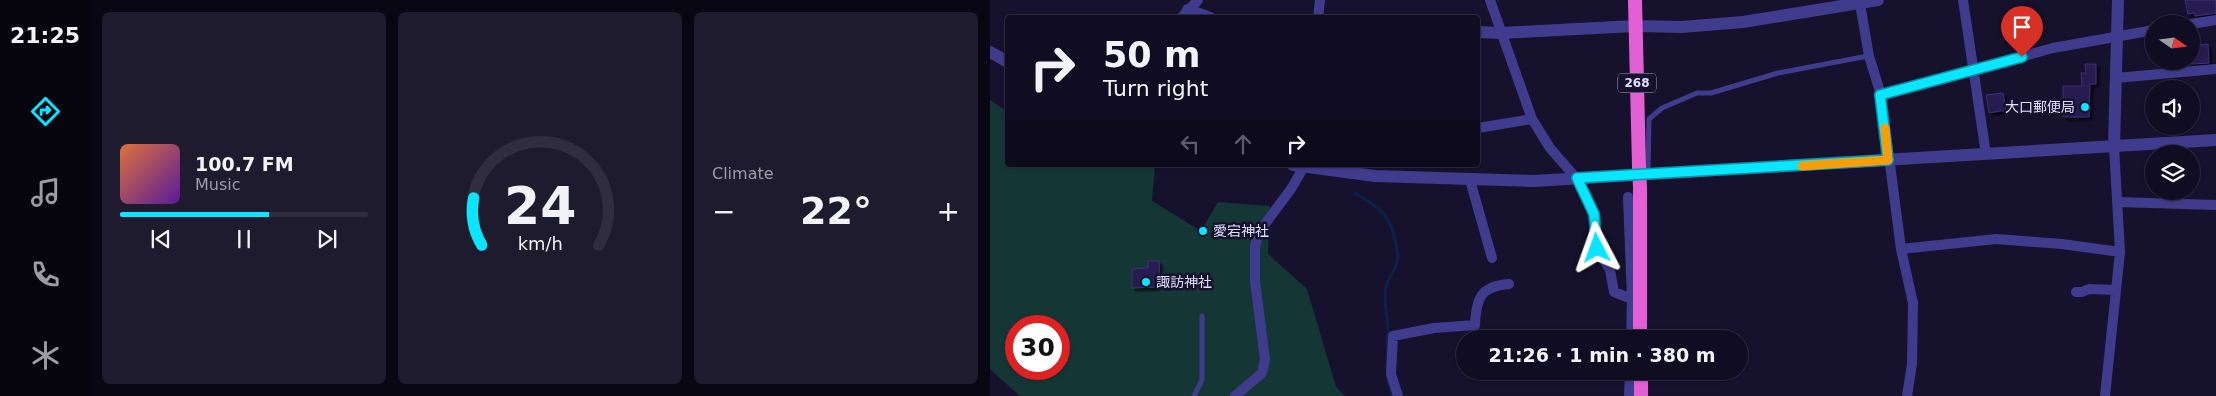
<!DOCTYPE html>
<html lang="en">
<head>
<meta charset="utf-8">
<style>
	body { margin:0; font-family:"DejaVu Sans","Noto Sans JP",sans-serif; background:#1e1b2f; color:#f1f3f6; height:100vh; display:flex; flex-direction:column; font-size:19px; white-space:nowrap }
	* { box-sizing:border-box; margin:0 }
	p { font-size:16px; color:#9c9ca5 }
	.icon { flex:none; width:28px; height:28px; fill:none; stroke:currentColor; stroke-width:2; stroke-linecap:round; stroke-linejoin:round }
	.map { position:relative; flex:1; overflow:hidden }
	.drawer { display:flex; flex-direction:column; gap:12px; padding:12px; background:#090713; width:900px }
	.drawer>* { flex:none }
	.hud { position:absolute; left:15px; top:15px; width:475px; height:152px; border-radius:5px; box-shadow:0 1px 4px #0004,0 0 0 1px #302d40; background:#100d22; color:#f1f3f6; overflow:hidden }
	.needle { width:32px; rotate:104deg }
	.fabs { position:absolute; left:1155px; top:15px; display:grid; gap:10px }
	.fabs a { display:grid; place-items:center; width:55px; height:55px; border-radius:50%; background:#100d22; box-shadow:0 1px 4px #0004,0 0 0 1px #302d40; font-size:25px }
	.speed { position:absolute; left:15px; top:315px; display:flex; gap:10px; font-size:25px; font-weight:700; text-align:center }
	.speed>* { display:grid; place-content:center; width:65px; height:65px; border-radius:50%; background:#100d22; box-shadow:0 1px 4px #0004,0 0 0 1px #302d40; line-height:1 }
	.speed .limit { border:8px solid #d22; background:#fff; color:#111 }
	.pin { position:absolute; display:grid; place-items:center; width:42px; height:42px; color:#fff; margin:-51px -21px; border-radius:50% 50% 50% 0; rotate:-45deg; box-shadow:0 0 5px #0007 }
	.pin .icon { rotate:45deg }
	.me { position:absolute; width:55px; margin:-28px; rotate:356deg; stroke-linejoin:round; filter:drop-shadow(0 0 4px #0008) }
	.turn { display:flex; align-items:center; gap:18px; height:105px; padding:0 15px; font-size:22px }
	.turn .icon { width:65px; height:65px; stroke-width:2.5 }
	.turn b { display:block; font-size:35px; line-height:42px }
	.lanes { display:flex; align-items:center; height:48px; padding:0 15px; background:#0003; justify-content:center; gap:25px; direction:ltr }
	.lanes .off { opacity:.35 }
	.big { font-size:38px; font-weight:700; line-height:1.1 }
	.drawer .widget { flex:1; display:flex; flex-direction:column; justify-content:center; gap:8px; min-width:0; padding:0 18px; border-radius:8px; background:#1e1b2f }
	.drawer .dial { align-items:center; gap:0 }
	.dial svg { height:130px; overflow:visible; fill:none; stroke:#302d40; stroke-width:7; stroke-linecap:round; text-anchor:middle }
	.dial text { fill:#f1f3f6; stroke:none }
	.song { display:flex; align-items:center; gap:15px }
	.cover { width:60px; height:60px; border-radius:8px; background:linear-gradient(135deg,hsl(20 70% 55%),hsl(270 70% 35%)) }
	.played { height:5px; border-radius:2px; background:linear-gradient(90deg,#0ae6ff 60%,#302d40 60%) }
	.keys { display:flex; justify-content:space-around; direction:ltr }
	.heat { display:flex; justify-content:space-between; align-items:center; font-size:28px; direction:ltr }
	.drawer .tiles { flex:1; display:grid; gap:12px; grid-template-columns:repeat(3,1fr) }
	.trip { position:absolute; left:466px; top:330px; width:292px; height:50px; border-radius:25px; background:#100d22; box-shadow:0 1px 4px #0004,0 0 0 1px #302d40; font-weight:700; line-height:50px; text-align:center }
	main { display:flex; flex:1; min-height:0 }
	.tabs { display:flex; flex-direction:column; width:90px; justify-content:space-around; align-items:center; background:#06050e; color:#9c9ca5 }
	.tabs .icon { width:35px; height:35px }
	.tabs .selected { color:#0ae6ff }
	.tabs b { font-size:22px; color:#f1f3f6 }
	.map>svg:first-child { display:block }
	.green { fill:#143736; fill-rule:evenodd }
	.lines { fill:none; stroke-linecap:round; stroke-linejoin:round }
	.stream { stroke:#0a224d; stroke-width:3 }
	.building { fill:#271d4e; stroke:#3e2f7b; filter:url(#shadow) }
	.service { stroke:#3f3c8d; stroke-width:5 }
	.minor { stroke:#3f3c8d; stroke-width:10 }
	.tertiary { stroke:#3f3c8d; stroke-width:12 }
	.trunk { stroke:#e25fd4; stroke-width:14 }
	.trunk-bridge { stroke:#e25fd4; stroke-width:14 }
	.route-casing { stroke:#0696a6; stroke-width:12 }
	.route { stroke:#0ae6ff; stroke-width:9 }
	.slow { stroke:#f59e0b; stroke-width:9 }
	.poi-dot { fill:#0ae6ff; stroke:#16112d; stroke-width:2 }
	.labels { text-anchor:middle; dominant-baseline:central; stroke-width:5; stroke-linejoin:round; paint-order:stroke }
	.shield { fill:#16112d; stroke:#a4a0c0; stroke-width:1 }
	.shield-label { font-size:12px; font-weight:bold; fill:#e1deff }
	.poi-label { font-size:14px; fill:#e1deff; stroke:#16112d; text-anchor:start }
</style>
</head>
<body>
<main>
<nav class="tabs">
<b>21:25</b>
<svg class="icon selected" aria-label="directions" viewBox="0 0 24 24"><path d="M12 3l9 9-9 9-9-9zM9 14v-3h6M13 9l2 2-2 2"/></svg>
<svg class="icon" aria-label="music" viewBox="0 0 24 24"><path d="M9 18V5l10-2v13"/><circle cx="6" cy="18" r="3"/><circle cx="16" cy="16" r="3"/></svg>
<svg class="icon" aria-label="phone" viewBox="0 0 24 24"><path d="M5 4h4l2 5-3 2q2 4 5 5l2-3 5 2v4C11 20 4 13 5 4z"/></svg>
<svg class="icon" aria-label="climate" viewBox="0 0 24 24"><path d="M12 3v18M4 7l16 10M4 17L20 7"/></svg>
</nav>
<section class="drawer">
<div class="tiles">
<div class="widget">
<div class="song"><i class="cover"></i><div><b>100.7 FM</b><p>Music</p></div></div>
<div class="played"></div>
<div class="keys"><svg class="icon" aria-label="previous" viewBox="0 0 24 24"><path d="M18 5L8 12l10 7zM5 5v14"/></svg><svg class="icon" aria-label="pause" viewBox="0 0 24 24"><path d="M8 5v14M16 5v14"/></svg><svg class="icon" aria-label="next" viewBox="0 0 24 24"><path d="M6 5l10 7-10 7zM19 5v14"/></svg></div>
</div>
<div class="widget dial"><svg viewBox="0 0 100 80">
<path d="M14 69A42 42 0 1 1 86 69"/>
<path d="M14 69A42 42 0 0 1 9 40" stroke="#0ae6ff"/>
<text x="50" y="56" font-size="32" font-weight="700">24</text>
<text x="50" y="72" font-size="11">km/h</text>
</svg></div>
<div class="widget"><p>Climate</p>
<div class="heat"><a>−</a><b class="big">22°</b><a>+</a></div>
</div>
</div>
</section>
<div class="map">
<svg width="1226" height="396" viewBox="0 0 1226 396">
	<defs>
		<filter id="shadow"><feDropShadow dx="3" dy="3" stdDeviation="1" flood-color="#0009"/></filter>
	</defs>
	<rect width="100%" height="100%" fill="#16112d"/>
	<path class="green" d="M 0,100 L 17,111 L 18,165 L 165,165 L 162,201 L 211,231 L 228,202 L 280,206 L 278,254 L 317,289 L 346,387 L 355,396 L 30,396 L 0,369 ZM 26,326 L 69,326 L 69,369 L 26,369 Z"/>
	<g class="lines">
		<path class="stream" d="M 365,193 C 389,208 399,212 405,240 C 407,247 409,257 407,263 C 404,272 398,278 396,287 C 393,303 398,318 398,333 C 398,355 394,373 402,394"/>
	</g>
	<path class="building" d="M 1195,0 L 1226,0 L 1226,13 L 1205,16 L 1204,13 L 1198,14 Z
		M 1218,44 L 1219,63 L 1201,64 L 1201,48 L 1209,48 L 1209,45 Z
		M 1095,64 L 1106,64 L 1106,84 L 1100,84 L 1099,117 L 1073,117 L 1073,86 L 1092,86 L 1091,73 L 1096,73 Z
		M 1013,93 L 1016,110 L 999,113 L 996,95 Z
		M 158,261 L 169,261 L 170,285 L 167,285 L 167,287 L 142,288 L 142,269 L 158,268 Z"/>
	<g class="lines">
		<path class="service" d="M 658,174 L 659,119 L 672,108 L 707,93 L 721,93 L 788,73 L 878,56
			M 204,396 L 212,380 L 212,316"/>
		<path class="minor" d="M 500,0 L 542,119 L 560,148 L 587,179 L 605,214 L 607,248 L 620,270 L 624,292 L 642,299 L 641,339
			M 973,0 L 996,154
			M 870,4 L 879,56 L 891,95 L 911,249 L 923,303 L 922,364 L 917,396
			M 191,18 L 208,0
			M 328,18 L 330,0
			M 1201,24 L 1226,20
			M 1126,78 L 1226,69
			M 891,95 L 1063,48 L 1164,30
			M 488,128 L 542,119
			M 480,180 L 502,258
			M 638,197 L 642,299
			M 1127,202 L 1226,205
			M 911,249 L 1006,239 L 1072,244 L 1130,252
			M 1086,292 L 1092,292 L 1099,289 L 1126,290
			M 245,396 L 272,373 L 275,360 L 265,281 L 265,246 L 269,232 L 301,189 L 315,165
			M 408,396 L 401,374 L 403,336 L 444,328 L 485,325 C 486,298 491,286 519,284
			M 639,396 L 640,371
			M 1115,396 L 1130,252 L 1124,146"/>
		<path class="tertiary" d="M 198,10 L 220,18
			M 488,32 L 510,33 L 645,26 L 692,27 L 753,22 L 888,0
			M 0,52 L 18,62
			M 1124,146 L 1128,0
			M 303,165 L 385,176 L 544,181 L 1226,140"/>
		<path class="trunk" d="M 645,0 L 649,166
			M 650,188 L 650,339
			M 651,396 L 651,371"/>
		<path class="trunk-bridge" d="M 649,166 L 650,188"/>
	</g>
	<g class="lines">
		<g class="route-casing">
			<path id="route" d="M 607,248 L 604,214 L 587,178 L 898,160 L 890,95 L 1032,57"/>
		</g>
		<use href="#route" class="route"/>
		<path class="slow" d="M 812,166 L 898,160 L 895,128"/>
	</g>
	<g class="poi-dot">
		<circle cx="1095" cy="107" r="5"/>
		<circle cx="213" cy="231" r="5"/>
		<circle cx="156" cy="282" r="5"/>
	</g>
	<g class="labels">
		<rect class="shield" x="628" y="73.5" width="38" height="19" rx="4"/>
		<g class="shield-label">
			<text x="647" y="83">268</text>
		</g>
		<g class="poi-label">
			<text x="1085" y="107" text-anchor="end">大口郵便局</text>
			<text x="223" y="231">愛宕神社</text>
			<text x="166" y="282">諏訪神社</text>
		</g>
	</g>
</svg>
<div class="fabs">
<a><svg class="needle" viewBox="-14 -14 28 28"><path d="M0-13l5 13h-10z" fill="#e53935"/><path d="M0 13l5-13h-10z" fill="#9c9ca5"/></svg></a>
<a><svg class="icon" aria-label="sound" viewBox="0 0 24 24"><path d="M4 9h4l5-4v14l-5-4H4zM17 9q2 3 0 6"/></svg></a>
<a><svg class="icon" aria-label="layers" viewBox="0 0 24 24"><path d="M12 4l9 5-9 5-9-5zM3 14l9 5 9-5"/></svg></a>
</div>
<div class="speed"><div class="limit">30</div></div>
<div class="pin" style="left:1032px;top:57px;background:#d93025"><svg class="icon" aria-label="arrive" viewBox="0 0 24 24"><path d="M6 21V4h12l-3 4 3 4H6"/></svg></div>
<svg class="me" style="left:607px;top:248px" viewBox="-20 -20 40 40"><path d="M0-17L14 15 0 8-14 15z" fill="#0ae6ff" stroke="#fff" stroke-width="4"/></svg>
<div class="trip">21:26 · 1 min · 380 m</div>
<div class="hud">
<div class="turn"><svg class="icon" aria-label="right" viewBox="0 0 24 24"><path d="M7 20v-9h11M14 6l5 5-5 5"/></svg><div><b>50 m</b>Turn right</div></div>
<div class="lanes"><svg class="icon off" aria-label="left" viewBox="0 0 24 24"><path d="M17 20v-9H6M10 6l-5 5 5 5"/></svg><svg class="icon off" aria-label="ahead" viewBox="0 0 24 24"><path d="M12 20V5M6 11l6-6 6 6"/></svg><svg class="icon" aria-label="right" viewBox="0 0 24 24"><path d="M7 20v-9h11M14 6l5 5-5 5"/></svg></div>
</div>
</div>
</main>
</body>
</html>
